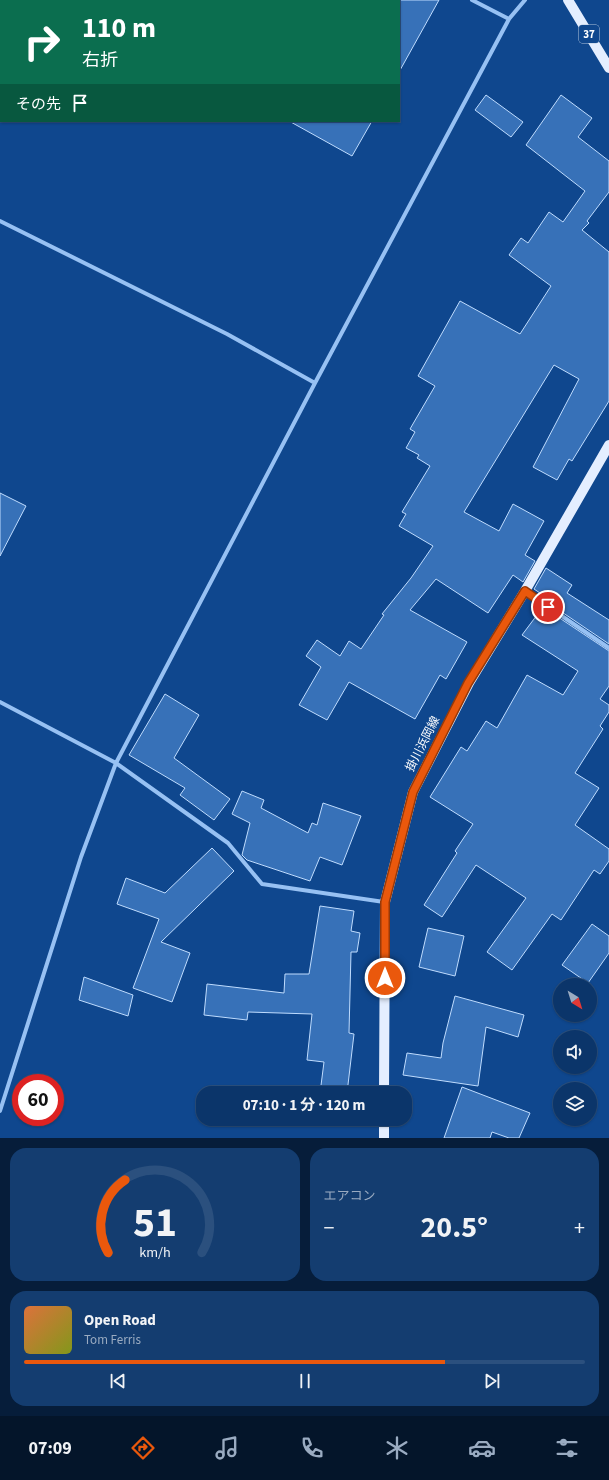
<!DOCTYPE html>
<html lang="ja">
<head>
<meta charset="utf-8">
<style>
	body { margin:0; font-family:"Source Sans 3","Noto Sans JP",sans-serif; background:#143d70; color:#f1f3f6; height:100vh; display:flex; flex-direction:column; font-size:15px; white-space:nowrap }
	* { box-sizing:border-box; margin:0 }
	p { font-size:13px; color:#9aabc1 }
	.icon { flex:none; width:22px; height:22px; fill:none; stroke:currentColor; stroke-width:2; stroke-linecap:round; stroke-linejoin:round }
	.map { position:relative; height:1138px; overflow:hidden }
	.drawer { display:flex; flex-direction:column; gap:10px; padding:10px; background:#061d3a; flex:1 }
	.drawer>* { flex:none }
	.guide { position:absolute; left:0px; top:0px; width:400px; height:122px; box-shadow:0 1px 3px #0004,0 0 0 1px #2b507e; background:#0b6e4f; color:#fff; overflow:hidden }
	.needle { width:26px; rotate:142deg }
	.buttons { position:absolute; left:553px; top:978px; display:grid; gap:8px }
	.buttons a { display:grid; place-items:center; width:44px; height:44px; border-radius:50%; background:#0b356a; box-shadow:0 1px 3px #0004,0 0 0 1px #2b507e; font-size:20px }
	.speed { position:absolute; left:12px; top:1074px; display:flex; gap:8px; font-size:20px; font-weight:700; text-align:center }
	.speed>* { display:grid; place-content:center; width:52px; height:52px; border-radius:50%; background:#0b356a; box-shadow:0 1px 3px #0004,0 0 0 1px #2b507e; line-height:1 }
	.speed .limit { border:6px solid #d22; background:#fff; color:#111 }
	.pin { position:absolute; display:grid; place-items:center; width:34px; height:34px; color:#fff; margin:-17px; border:2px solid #fff; border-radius:50%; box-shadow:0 1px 4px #0007 }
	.me { position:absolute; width:44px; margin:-22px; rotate:0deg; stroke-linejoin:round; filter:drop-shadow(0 0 3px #0008) }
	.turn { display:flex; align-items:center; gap:14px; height:84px; padding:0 16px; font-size:18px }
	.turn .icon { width:52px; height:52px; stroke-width:2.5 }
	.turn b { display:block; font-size:28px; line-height:34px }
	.then { display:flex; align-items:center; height:38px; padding:0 16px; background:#0003; gap:8px; font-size:15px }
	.big { font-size:30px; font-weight:700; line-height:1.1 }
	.drawer .card { flex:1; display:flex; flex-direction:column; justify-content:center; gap:6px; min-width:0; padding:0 14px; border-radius:16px; background:#143d70 }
	.drawer .dial { align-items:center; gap:0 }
	.dial svg { height:104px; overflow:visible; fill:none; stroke:#2b507e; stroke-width:7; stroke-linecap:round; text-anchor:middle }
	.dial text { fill:#f1f3f6; stroke:none }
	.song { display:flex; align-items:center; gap:12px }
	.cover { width:48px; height:48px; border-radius:6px; background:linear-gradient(135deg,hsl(20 70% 55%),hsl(70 70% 35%)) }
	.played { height:4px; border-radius:2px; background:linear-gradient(90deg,#ea580c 75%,#2b507e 75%) }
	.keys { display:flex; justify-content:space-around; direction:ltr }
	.heat { display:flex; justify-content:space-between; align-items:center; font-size:22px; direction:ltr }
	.drawer .tiles { flex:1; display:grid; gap:10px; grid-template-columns:1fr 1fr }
	.card:last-child { grid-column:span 2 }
	.trip { position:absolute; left:196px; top:1086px; width:216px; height:40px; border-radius:16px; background:#0b356a; box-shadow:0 1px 3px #0004,0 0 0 1px #2b507e; font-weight:700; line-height:40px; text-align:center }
	.menu { display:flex; height:64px; justify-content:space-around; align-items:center; background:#04152a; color:#9aabc1 }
	.menu .icon { width:28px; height:28px }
	.menu .selected { color:#ea580c }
	.menu b { font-size:18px; color:#f1f3f6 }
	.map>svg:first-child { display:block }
	.building { fill:#3771b8; stroke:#bfdcfe }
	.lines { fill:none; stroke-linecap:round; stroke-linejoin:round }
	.minor { stroke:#97c1f3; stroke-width:4 }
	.primary { stroke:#e4eeff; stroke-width:10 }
	.route-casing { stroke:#983908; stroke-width:10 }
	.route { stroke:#ea580c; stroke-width:7 }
	.labels { text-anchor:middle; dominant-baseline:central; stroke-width:4; stroke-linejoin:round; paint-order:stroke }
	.shield { fill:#0f478e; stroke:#b7c8dd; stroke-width:1 }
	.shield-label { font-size:11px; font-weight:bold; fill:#fff }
	.street-label { font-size:12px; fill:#fff; stroke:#0f478e }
</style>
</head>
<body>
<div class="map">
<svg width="609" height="1138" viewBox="0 0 609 1138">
	<rect width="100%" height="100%" fill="#0f478e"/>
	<path class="building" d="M 399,0 L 439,0 L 399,72 Z
		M 486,95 L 523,122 L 511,137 L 475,110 Z
		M 561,95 L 592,118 L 578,137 L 609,161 L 609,192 L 587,221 L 589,223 L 582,230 L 609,252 L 609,401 L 572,461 L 569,459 L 557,480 L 533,467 L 579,379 L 554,365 L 464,512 L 499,531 L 513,504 L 544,521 L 525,555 L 535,561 L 523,582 L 513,575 L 488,613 L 436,579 L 410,610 L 467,642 L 446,679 L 440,675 L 415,719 L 349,682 L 327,720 L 299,705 L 321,667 L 306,656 L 317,640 L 340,656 L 349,641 L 361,649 L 384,615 L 382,614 L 411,578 L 433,546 L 399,526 L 406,514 L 402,512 L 430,466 L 417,458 L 419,455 L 406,448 L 415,432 L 410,429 L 435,386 L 418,376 L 460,301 L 520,334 L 551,286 L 509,255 L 521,238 L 528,243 L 549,212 L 563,222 L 585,191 L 526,145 Z
		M 289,121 L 372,121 L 352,156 Z
		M 0,493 L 26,506 L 0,556 Z
		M 546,568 L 572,585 L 567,593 L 609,620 L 609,644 L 547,602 L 549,599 L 534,589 Z
		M 543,607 L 609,651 L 609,686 L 600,699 L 609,705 L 609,712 L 600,726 L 603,729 L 575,773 L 599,788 L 575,825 L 609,849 L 609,861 L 600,874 L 594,870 L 561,920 L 552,914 L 512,970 L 487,952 L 526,898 L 476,865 L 442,917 L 424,905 L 457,853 L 455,851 L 473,824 L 430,797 L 461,747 L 467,751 L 486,721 L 497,728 L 527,675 L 563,695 L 578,671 L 522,635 Z
		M 165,694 L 199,715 L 174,758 L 230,799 L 214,820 L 180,795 L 185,788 L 129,755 Z
		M 242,791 L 264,800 L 261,808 L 308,833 L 312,823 L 317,825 L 323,803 L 361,816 L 342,865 L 320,857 L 310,881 L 247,860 L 242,855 L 250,823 L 232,814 Z
		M 212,848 L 234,871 L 161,942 L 190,953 L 172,1002 L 133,988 L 159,919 L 117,904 L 126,878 L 165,893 Z
		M 320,906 L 354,911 L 351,931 L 360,933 L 357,952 L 351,952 L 349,1033 L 354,1034 L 347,1093 L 320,1093 L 324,1062 L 307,1060 L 312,1014 L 248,1012 L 247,1020 L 204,1015 L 207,984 L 284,993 L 285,974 L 309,974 Z
		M 592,924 L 609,936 L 609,953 L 588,983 L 562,965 Z
		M 428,928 L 464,936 L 455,976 L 419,967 Z
		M 84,977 L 133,995 L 128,1016 L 79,1000 Z
		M 455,996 L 524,1015 L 518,1037 L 486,1027 L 478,1086 L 403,1075 L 407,1053 L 441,1058 L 443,1043 Z
		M 462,1087 L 530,1113 L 519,1138 L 509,1138 L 492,1132 L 490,1138 L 444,1138 Z"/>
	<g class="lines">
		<path class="minor" d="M 472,0 L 509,19
			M 39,1 L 39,0
			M 0,75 L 1,73
			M 0,221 L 227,334 L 315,383
			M 525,591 L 609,648
			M 0,702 L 116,763 L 228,843 L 262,884 L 384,902
			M 0,1111 L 81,857 L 116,763 L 315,383 L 509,19 L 525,0"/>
		<path class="primary" d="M 568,0 L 609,68
			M 384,1093 L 385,902 L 413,792 L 469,683 L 525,591 L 609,445
			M 384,1138 L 384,1119"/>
	</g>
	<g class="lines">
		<g class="route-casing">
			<path id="route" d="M 385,978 L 385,902 L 413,792 L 468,683 L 525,591 L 548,607"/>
		</g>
		<use href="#route" class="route"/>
	</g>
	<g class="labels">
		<rect class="shield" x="579" y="25" width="20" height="18" rx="3"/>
		<g class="shield-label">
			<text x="589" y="34">37</text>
		</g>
		<g class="street-label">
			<text transform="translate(423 744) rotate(-63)">掛川浜岡線</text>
		</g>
	</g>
</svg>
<div class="buttons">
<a><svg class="needle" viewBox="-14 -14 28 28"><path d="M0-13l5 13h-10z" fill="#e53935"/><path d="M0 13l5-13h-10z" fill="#9aabc1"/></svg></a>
<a><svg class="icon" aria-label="sound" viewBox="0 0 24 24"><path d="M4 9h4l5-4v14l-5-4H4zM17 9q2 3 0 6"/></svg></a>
<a><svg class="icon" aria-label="layers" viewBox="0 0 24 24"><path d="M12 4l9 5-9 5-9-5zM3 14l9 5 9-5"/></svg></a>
</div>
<div class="speed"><div class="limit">60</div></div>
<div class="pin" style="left:548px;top:607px;background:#d93025"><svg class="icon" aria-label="arrive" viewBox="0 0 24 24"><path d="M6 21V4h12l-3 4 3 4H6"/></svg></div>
<svg class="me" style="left:385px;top:978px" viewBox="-20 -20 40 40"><circle r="17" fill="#ea580c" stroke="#fff" stroke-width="3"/><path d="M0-11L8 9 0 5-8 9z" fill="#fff"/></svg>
<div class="trip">07:10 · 1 分 · 120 m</div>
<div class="guide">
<div class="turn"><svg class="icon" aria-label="right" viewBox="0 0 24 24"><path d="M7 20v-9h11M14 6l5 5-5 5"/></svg><div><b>110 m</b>右折</div></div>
<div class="then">その先<svg class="icon" aria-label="arrive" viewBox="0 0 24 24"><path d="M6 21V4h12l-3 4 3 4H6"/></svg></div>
</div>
</div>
<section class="drawer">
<div class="tiles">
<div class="card dial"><svg viewBox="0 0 100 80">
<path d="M14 69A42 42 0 1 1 86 69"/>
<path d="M14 69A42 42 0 0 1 27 13" stroke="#ea580c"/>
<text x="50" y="56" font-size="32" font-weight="700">51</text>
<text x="50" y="72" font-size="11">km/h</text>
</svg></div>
<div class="card"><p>エアコン</p>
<div class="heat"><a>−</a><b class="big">20.5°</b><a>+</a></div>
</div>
<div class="card">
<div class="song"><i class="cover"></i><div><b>Open Road</b><p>Tom Ferris</p></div></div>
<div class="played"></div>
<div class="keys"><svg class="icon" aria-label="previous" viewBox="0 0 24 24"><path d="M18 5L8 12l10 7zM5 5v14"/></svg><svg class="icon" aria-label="pause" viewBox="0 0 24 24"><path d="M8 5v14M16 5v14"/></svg><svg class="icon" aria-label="next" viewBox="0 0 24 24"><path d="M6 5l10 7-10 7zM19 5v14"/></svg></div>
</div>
</div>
</section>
<nav class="menu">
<b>07:09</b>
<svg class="icon selected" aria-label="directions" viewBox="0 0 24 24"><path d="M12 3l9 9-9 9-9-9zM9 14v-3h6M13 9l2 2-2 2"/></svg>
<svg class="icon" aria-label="music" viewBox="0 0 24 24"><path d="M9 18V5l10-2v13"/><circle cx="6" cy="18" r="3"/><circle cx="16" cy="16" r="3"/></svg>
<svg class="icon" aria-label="phone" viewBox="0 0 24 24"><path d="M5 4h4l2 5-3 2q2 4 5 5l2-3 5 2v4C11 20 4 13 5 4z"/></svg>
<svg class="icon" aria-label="climate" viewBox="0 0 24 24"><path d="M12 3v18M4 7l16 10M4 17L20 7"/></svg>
<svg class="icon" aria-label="car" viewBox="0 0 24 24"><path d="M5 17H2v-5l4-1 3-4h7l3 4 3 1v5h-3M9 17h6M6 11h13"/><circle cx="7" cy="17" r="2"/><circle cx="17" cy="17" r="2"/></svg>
<svg class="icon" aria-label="filters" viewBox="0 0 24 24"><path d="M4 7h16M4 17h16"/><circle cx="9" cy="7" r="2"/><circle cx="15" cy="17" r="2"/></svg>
</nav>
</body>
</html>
